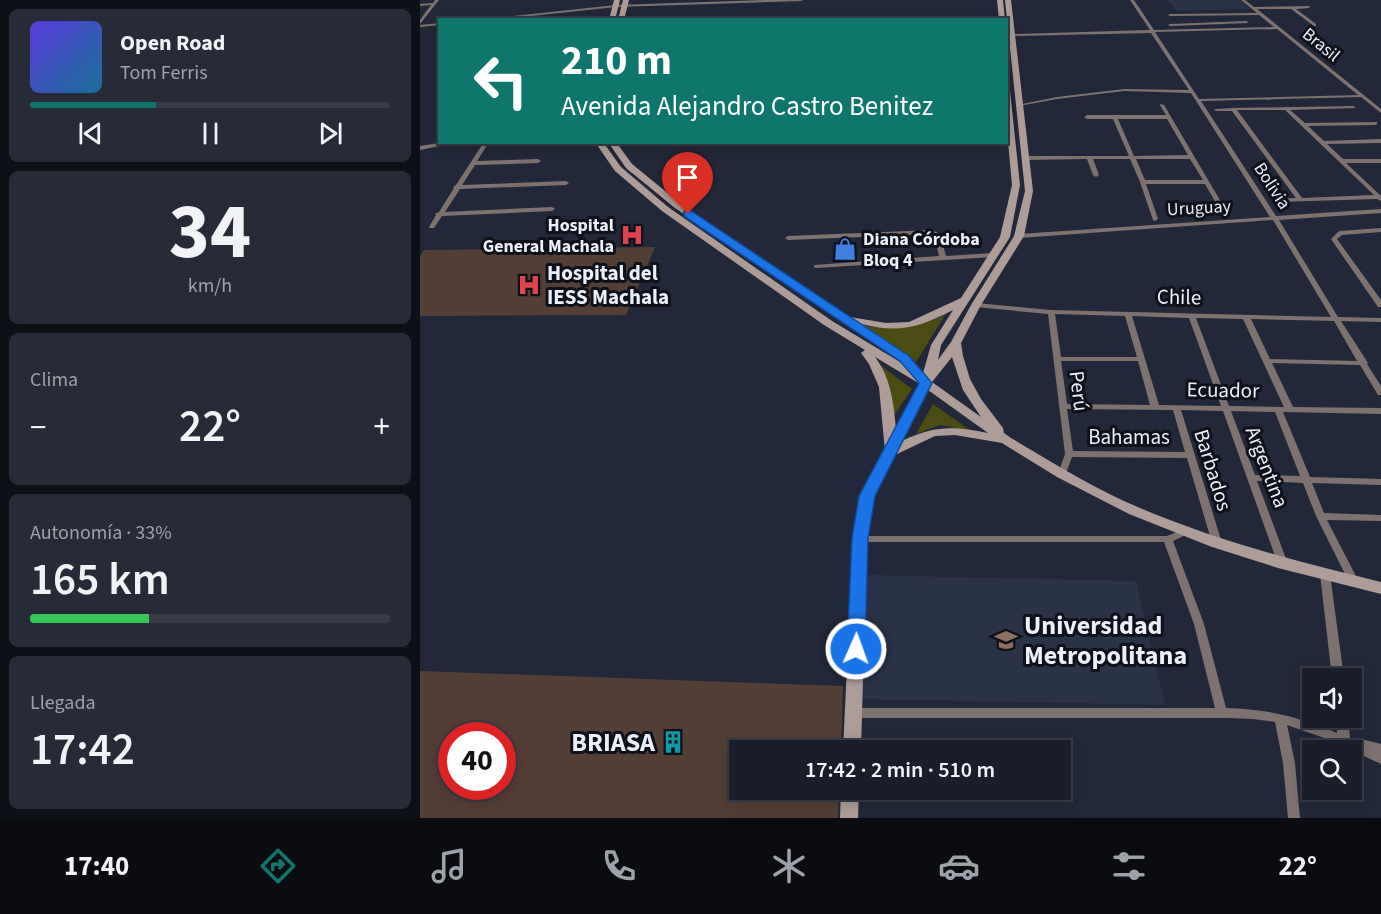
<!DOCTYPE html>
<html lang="es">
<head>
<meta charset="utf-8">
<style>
	body { margin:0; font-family:"Source Sans 3",sans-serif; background:#272b37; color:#f1f3f6; height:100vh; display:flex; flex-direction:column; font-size:22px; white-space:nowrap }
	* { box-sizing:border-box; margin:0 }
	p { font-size:20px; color:#9fa2a9 }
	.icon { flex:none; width:33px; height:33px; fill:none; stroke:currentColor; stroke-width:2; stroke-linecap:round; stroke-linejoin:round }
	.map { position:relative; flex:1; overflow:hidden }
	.panel { display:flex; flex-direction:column; gap:9px; padding:9px; background:#0e1018; width:420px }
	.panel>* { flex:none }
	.top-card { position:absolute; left:18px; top:18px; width:570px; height:126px; border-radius:0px; box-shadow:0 3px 15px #0003,0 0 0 2px #383c47; background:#0f766e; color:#fff; overflow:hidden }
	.buttons { position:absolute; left:882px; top:668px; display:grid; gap:12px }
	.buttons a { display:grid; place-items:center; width:60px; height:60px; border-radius:0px; background:#1a1e2b; box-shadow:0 3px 15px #0003,0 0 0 2px #383c47; font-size:30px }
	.speed { position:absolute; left:18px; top:722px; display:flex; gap:12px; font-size:30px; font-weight:700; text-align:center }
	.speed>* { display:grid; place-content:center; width:78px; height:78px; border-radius:50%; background:#1a1e2b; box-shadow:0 3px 15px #0003,0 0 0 2px #383c47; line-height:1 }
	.speed .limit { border:9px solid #d22; background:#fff; color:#111 }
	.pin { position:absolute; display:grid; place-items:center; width:51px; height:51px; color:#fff; margin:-62px -26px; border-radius:50% 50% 50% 0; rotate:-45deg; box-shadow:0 0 6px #0007 }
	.pin .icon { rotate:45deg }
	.me { position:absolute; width:66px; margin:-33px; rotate:2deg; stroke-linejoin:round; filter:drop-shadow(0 0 4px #0008) }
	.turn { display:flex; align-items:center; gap:21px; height:126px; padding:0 24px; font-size:27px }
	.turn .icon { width:78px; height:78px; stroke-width:2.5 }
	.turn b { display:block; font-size:42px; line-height:51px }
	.big { font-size:45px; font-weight:600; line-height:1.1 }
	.panel .card { flex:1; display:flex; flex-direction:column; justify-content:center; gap:9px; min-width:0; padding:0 21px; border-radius:9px; background:#272b37 }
	.panel .dial { align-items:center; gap:0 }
	.dial b { font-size:78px; line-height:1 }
	.song { display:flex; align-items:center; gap:18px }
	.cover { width:72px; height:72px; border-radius:9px; background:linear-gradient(135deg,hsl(250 70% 55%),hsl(200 70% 35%)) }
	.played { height:6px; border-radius:3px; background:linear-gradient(90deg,#0f766e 35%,#383c47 35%) }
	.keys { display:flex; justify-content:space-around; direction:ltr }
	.heat { display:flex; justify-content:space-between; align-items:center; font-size:33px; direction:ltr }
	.charge { height:9px; border-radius:4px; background:linear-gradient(90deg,#34c759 33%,#383c47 0) }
	.trip { position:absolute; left:309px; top:740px; width:342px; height:60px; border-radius:0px; background:#1a1e2b; box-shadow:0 3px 15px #0003,0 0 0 2px #383c47; font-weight:600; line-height:60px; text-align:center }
	.tab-bar { display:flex; height:96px; justify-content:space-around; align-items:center; background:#0a0c11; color:#9fa2a9 }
	.tab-bar .icon { width:42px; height:42px }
	.tab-bar .selected { color:#0f766e }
	.tab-bar b { font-size:27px; color:#f1f3f6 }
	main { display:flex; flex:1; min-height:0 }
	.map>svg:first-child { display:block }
	.built { fill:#2a3248 }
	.green { fill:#4b4c12 }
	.building { fill:#543f37; fill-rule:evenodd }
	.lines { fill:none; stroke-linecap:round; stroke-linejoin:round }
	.street { fill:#7e7270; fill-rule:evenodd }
	.secondary { fill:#ae9c98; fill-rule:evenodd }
	.route { fill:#1a73e8; stroke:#114b97; stroke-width:1.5 }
	.labels { text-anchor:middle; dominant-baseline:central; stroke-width:6; stroke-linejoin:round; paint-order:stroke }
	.far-street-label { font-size:18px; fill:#eaeffa; stroke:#0e1119 }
	.far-poi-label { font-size:18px; font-weight:bold; fill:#eaeffa; stroke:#0e1119; text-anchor:end }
	.poi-label { font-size:21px; font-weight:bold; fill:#eaeffa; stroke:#0e1119; text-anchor:start }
	.street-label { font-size:21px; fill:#eaeffa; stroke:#0e1119 }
	.near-poi-label { font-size:26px; font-weight:bold; fill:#eaeffa; stroke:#0e1119; text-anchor:start }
</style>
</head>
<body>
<main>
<section class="panel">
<div class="card">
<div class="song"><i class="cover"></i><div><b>Open Road</b><p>Tom Ferris</p></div></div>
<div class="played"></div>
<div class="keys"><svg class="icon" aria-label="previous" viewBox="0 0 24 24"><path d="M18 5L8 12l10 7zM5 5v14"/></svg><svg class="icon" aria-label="pause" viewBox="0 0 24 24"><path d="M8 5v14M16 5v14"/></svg><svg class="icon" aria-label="next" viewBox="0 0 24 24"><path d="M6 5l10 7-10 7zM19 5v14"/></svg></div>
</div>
<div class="card dial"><b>34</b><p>km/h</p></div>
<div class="card"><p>Clima</p>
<div class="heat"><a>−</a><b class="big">22°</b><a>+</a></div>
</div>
<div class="card"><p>Autonomía · 33%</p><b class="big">165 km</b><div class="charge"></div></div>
<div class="card"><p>Llegada</p><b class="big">17:42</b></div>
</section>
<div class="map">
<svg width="961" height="818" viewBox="0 0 961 818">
	<rect width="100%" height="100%" fill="#222839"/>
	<path class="built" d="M 747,0 L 819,0 L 830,9 L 758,11 Z
		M 446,575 L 716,581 L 745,705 L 439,699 Z"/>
	<path class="green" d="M 525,315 L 496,362 L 441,325 C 473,331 495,328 525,315 Z
		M 460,365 L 492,389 L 472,418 Z
		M 513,404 L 551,431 L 520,425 L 496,434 Z"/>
	<path class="building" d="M 235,247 L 206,315 L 0,316 L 0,256 L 4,250 Z
		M 0,671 L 423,686 L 421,750 L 320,750 L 320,789 L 419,789 L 418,818 L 0,818 ZM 32,735 L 82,735 L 82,786 L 32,786 Z"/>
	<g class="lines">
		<path class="street" d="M 15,0 L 19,0 L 0,24 L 0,20 L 11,5 L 0,6 L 0,4 L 13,3 Z
			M 346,0 L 383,0 L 381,1 L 196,7 L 75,20 L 56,20 L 196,5 Z
			M 710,0 L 714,0 L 734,30 L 854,27 L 839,15 L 750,16 L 748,15 L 750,14 L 837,13 L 821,0 L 825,0 L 834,7 L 890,6 L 889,8 L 876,9 L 896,24 L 896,26 L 894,26 L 871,9 L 837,9 L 961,109 L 961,113 L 941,97 L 781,101 L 856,216 L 961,209 L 961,213 L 859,220 L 918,317 L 961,318 L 961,322 L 921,321 L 948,363 L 947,364 L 961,386 L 961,395 L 958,395 L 940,365 L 852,363 L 873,407 L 961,408 L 961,414 L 863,412 L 890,477 L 961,479 L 961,485 L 892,483 L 904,513 L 961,515 L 961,521 L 907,520 L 939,582 L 938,585 L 934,586 L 930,585 L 929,582 L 896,516 L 883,483 L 837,481 L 868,564 L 867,567 L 863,568 L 859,567 L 803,411 L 761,410 L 802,543 L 800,545 L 794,545 L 792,543 L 767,458 L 652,457 L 645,476 L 639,476 L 638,474 L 645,454 L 628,314 L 556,307 L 552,305 L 556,303 L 631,310 L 911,317 L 853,220 L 599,238 L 596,236 L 599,234 L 850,217 L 771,93 L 704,91 L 637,99 L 599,106 L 597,105 L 637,97 L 704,89 L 769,90 L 731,33 L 592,36 L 590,35 L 592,34 L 730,30 ZM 857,29 L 938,95 L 779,99 L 735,32 ZM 635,314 L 705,316 L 717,357 L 641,357 ZM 712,316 L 769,318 L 801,406 L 739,405 ZM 776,318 L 823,319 L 864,407 L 809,406 ZM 831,319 L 914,321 L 937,361 L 850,359 ZM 641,361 L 718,361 L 730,405 L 647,404 ZM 647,409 L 753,410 L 765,452 L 653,451 ZM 811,411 L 855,412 L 880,476 L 835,475 Z
			M 827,21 L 828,23 L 750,26 L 748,25 L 750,24 Z
			M 20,23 L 20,25 L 0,27 L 0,25 Z
			M 740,104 L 744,105 L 804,207 L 803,208 L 799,208 L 785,184 L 726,184 L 738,219 L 735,221 L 733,220 L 720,182 L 710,159 L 673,159 L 679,175 L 676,177 L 673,175 L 667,159 L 605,160 L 602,158 L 605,156 L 709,156 L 693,119 L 667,119 L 664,117 L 667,115 L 746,115 L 740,105 ZM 698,119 L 747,119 L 768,155 L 714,156 ZM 716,159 L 770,159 L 783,180 L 725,180 Z
			M 933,106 L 935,107 L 935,108 L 870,110 L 885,123 L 957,122 L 957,124 L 955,125 L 888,126 L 904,141 L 961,139 L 961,143 L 907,144 L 923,159 L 961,159 L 961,163 L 926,163 L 961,196 L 961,201 L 957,199 L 856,202 L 855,201 L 858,199 L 876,198 L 812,111 L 796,111 L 794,110 L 796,109 L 813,108 ZM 817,110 L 865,110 L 954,195 L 882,198 Z
			M 25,142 L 40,142 L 0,150 L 0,146 Z
			M 64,142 L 69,142 L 57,161 L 118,159 L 121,161 L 118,163 L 55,165 L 42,185 L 146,181 L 149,183 L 146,185 L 40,189 L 25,212 L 132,207 L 135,209 L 132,211 L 22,216 L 14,228 L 10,228 L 9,227 L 16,215 L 15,214 L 19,212 L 34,188 L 33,187 L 36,185 Z
			M 961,228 L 961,232 L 922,235 L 917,239 L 961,300 L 961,307 L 958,307 L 911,239 L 918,232 L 920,231 Z
			M 512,230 L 520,234 L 526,256 L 573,253 L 576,255 L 573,257 L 396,268 L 394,267 L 394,265 L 519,256 L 514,235 L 511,234 L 368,240 L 365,238 L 368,236 Z
			M 767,528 L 770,529 L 772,531 L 770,533 L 753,541 L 784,624 L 806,708 C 847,709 880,717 917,733 L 916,717 L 928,717 L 930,738 L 933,739 L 937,738 L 961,744 L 961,764 L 907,739 L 867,725 L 875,763 L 880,818 L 868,818 L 863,763 L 855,722 L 833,719 L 806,718 L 433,718 L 429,717 L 427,713 L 429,709 L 433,708 L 795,708 L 774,624 L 744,542 L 440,542 L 437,541 L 435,539 L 437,537 L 440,536 L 747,536 Z
			M 905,570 L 909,571 L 910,574 L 924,678 L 912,678 L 900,574 L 901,571 Z"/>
		<path class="secondary" d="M 194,0 L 200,0 L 195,20 L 189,20 Z
			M 203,0 L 209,0 L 204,20 L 198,20 Z
			M 577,0 L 583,0 L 585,20 L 579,20 Z
			M 585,0 L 591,0 L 613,191 L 604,236 L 561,305 L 541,343 L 543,356 L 550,379 L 561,399 L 583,428 L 584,433 L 591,438 C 633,463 675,489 720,508 C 798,541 879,562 961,582 L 961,594 L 858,568 L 792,547 L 709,514 L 637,477 L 582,443 L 535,435 L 515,436 L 475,455 L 454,497 L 447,539 L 441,750 L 423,750 L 433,539 L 440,497 L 465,451 L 459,387 L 449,364 L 441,353 L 445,350 L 404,325 L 242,211 L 195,171 L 175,142 L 183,142 L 201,167 L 248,207 L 412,321 L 485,365 L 481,360 L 255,208 L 206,168 L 188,142 L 196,142 L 212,164 L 261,204 L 430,317 L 466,323 L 489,322 L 541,298 L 580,237 L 592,185 L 586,120 L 586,71 L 588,72 L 600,185 L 590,237 L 521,345 L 518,360 L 531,342 L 551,305 L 594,236 L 605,191 ZM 533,310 L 511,345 L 503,373 L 489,356 L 442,324 C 479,334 500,327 533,310 ZM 455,357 L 500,384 L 476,430 C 474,404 471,378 455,357 ZM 532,357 L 543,390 L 561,417 L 512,382 ZM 508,390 L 568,433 C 534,426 514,425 482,441 Z
			M 421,789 L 439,789 L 438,818 L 420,818 Z"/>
	</g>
	<path class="route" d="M 264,211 L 271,211 L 489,356 L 512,383 L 455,496 L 448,538 L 445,649 L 442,654 L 436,656 L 429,654 L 427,649 L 432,538 L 439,496 L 499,383 L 480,361 L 264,216 Z"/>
	<defs>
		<g id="hospital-bare" transform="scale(1.8)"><path d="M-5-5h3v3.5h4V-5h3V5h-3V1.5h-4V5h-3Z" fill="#e0444e" stroke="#0e1119" stroke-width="2.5" paint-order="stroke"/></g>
		<g id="shop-bare" transform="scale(1.8)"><path d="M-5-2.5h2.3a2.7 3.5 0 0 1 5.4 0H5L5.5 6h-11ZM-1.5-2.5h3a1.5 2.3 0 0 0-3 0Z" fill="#3f7fe0" stroke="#0e1119" stroke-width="2.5" paint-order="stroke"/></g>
		<g id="university-bare" transform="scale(1.8)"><path d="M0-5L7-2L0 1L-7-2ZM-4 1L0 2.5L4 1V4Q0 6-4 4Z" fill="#8d6e63" stroke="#0e1119" stroke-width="2.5" paint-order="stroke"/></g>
		<g id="building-bare" transform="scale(1.8)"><path d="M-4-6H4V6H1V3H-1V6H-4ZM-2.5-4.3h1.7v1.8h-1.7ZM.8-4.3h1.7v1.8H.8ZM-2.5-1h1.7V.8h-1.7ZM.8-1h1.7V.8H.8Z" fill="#0f9aa8" stroke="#0e1119" stroke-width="2.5" paint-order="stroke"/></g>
	</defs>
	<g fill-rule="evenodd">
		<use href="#hospital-bare" x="212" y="235"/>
		<use href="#shop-bare" x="425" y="249"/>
		<use href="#hospital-bare" x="109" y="285"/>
		<use href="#university-bare" x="586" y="640"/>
		<use href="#building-bare" x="253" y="742"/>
	</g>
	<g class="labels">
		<g class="far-street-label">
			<text transform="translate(901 45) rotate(39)">Brasil</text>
			<text transform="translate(852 186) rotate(57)">Bolivia</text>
			<text transform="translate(779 208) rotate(-3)">Uruguay</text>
		</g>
		<g class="far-poi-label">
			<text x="194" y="225">Hospital<tspan x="194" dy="21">General Machala</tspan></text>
			<text x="443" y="239" text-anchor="start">Diana Córdoba<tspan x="443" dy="21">Bloq 4</tspan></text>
		</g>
		<g class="poi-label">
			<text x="127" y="273">Hospital del<tspan x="127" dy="24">IESS Machala</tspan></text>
		</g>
		<g class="street-label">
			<text transform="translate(759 297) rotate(1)">Chile</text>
			<text transform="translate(803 390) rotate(1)">Ecuador</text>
			<text transform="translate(659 391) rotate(83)">Perú</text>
			<text x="709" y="437">Bahamas</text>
			<text transform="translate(847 467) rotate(69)">Argentina</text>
			<text transform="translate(793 470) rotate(73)">Barbados</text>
		</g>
		<g class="near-poi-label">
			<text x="604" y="625">Universidad<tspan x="604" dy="30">Metropolitana</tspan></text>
			<text x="235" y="742" text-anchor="end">BRIASA</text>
		</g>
	</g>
</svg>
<div class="buttons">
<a><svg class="icon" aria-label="sound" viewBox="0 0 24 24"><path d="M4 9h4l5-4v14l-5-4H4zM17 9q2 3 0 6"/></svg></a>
<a><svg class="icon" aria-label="search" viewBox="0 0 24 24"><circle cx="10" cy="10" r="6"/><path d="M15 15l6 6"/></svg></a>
</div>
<div class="speed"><div class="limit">40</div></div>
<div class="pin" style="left:268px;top:214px;background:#d93025"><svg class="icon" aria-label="arrive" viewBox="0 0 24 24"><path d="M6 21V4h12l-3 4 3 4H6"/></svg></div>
<svg class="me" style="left:436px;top:649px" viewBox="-20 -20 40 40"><circle r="17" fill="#1a73e8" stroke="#fff" stroke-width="3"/><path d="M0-11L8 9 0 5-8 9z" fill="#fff"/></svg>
<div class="trip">17:42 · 2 min · 510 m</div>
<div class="top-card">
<div class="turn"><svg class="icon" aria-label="left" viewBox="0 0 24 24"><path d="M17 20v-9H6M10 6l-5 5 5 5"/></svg><div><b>210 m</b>Avenida Alejandro Castro Benitez</div></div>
</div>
</div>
</main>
<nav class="tab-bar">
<b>17:40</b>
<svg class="icon selected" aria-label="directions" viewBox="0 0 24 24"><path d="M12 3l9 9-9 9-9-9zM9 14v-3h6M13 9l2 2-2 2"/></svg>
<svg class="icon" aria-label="music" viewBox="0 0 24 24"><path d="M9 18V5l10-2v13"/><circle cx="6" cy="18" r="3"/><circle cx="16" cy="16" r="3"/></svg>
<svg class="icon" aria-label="phone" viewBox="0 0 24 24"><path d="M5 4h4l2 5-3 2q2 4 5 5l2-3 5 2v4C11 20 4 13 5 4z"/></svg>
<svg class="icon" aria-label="climate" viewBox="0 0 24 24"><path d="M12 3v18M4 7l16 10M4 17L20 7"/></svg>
<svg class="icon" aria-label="car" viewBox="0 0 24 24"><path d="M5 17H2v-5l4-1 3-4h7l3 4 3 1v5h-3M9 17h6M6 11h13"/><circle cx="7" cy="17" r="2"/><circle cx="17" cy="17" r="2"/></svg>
<svg class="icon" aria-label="filters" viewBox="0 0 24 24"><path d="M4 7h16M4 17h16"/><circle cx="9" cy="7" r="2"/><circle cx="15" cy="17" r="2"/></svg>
<b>22°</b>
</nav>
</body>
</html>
